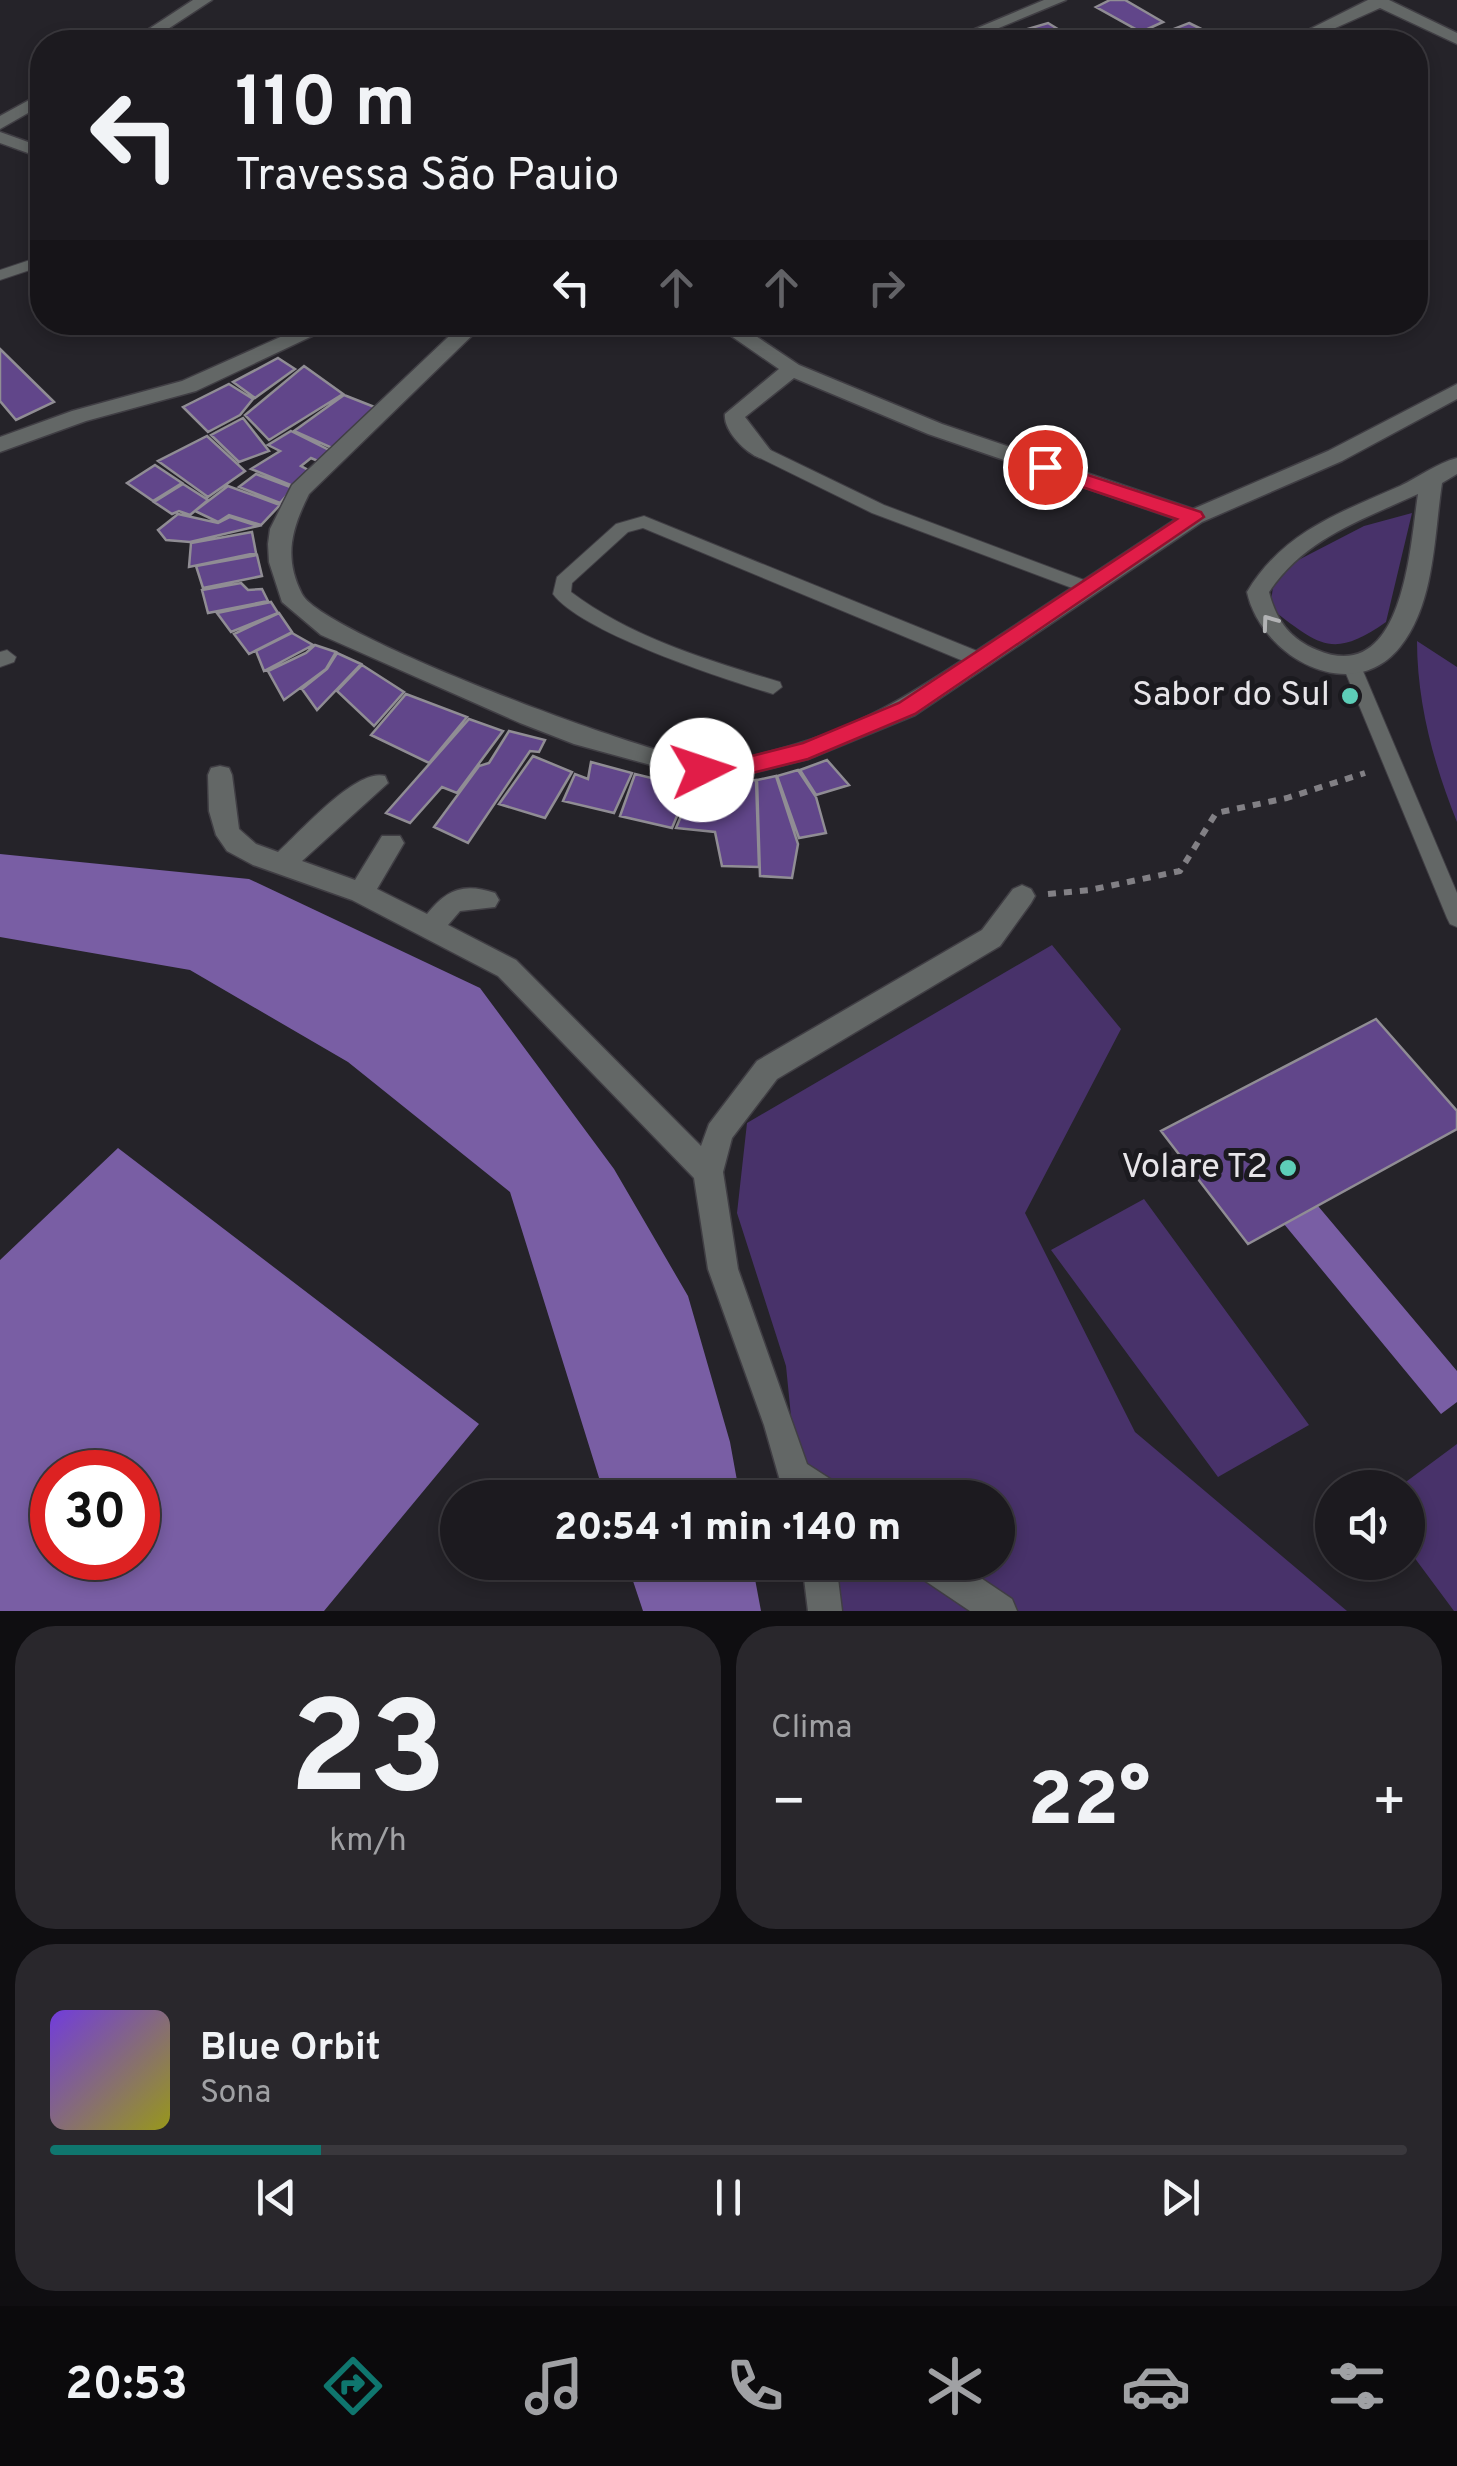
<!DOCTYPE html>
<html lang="pt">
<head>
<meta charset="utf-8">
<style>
	body { margin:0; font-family:Overpass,sans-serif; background:#29272c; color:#f1f3f6; height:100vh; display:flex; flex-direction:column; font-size:38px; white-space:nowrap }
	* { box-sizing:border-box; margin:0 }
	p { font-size:32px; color:#a0a1a4 }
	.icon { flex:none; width:55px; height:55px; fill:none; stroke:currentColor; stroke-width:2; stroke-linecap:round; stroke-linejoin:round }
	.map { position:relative; height:1611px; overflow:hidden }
	.side { display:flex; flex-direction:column; gap:15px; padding:15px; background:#0f0e11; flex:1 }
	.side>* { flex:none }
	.top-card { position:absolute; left:30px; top:30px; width:1398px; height:305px; border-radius:40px; box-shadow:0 5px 15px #0003,0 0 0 2px #3a383d; background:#1c1a1f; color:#f1f3f6; overflow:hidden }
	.fabs { position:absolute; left:1315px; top:1470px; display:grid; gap:20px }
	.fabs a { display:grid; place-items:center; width:110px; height:110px; border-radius:50%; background:#1c1a1f; box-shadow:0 5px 15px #0003,0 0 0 2px #3a383d; font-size:50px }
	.speed { position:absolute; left:30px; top:1450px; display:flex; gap:20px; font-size:50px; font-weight:700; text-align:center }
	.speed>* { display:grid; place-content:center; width:130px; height:130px; border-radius:50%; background:#1c1a1f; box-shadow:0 5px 15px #0003,0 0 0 2px #3a383d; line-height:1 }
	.speed .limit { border:15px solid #d22; background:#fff; color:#111 }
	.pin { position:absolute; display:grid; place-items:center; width:85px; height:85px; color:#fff; margin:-42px; border:5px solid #fff; border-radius:50%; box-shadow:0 2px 10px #0007 }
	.me { position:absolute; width:110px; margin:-55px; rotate:86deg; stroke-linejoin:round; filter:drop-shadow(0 0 8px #0008) }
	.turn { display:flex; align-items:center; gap:35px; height:210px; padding:0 40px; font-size:45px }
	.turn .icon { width:130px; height:130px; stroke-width:2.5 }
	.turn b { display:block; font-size:70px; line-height:85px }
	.lanes { display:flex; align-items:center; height:95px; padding:0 40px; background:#0003; justify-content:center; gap:50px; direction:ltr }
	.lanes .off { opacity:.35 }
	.big { font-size:75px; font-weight:800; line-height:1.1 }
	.side .tile { flex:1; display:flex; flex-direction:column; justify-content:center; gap:15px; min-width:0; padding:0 35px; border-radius:40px; background:#29272c }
	.side .dial { align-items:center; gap:0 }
	.dial b { font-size:130px; line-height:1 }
	.song { display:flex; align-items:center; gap:30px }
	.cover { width:120px; height:120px; border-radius:15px; background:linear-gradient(135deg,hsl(260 70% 55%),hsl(60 70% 35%)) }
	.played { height:10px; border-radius:5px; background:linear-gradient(90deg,#0f766e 20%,#3a383d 20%) }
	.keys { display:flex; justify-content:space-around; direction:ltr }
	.heat { display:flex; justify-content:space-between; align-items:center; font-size:55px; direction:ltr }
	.side .tiles { flex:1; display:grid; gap:15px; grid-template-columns:1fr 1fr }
	.tile:last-child { grid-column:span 2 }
	.trip { position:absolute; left:440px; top:1480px; width:575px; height:100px; border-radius:50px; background:#1c1a1f; box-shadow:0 5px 15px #0003,0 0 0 2px #3a383d; font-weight:800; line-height:100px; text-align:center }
	.tab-bar { display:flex; height:160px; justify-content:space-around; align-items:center; background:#0b0a0c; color:#a0a1a4 }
	.tab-bar .icon { width:70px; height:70px }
	.tab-bar .active { color:#0f766e }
	.tab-bar b { font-size:45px; color:#f1f3f6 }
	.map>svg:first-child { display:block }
	.green { fill:#48326a }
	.water { fill:#795ea4; fill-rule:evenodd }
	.building { fill:#61468a; stroke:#908d94; stroke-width:2.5 }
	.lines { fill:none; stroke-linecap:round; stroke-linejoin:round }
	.service-casing { stroke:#403e44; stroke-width:2 }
	.minor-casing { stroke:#403e44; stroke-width:3 }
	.tertiary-casing { stroke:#403e44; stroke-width:3 }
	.path { stroke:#828085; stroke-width:6; stroke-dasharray:8 8; stroke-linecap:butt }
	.service { fill:#636766; fill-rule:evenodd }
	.minor { fill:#636766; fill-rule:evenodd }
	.tertiary { fill:#636766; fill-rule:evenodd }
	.oneway { stroke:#b2b3b5 }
	.route { fill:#e11d48; stroke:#92132f; stroke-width:2.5 }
	.poi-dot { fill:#5dceb8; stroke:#1b1a1f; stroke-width:4 }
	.labels { text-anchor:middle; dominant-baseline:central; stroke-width:10; stroke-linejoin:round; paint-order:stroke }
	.poi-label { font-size:35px; fill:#e7e5e9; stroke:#1b1a1f; text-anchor:end }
</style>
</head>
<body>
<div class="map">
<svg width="1457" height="1611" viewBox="0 0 1457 1611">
	<rect width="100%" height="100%" fill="#252329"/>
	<path class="green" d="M 1412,513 L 1386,622 C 1332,660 1319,645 1270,608 L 1274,580 L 1281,569 L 1364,526 Z
		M 1417,641 L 1457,667 L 1457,822 C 1434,765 1417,703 1417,641 Z
		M 1052,945 L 1121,1029 L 1025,1213 L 1135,1432 L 1347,1611 L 810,1611 L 805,1563 L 998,1562 L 998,1498 L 799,1497 L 786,1366 L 737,1213 L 747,1123 Z
		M 1144,1199 L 1309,1425 L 1218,1477 L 1051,1250 Z
		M 1457,1444 L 1457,1611 L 1454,1611 L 1408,1549 L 1408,1488 L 1399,1487 Z"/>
	<path class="water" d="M 0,854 L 249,879 L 480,988 L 614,1169 L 688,1296 L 730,1442 L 740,1497 L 605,1497 L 510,1192 L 348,1062 L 190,970 L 0,937 Z
		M 118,1148 L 479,1424 L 324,1611 L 0,1611 L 0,1260 ZM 138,1472 L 138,1558 L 52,1558 L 52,1472 Z
		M 1318,1206 L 1457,1371 L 1457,1402 L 1441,1414 L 1284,1224 Z
		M 627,1563 L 752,1563 L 761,1611 L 643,1611 Z"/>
	<path class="building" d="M 1110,0 L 1125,0 L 1163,22 L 1141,32 L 1096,7 Z
		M 1048,23 L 1079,42 L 1039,42 L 1021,31 Z
		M 1189,23 L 1220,38 L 1225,42 L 1173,42 L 1158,35 Z
		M 0,349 L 54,402 L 16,420 L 0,401 Z
		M 278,358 L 295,369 L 255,398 L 233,382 Z
		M 304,366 L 343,394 L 269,440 L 245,415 Z
		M 229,384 L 253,399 L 240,415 L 208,432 L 183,407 Z
		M 344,395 L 377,408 L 332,448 L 294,431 Z
		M 243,418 L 269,451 L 239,462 L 211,435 Z
		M 291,431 L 331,451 L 318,461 L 311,458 L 301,466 L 310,471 L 293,486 L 251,469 L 280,451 L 268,445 Z
		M 207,436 L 245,471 L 208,497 L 158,461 Z
		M 155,465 L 182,483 L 153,501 L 127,483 Z
		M 256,474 L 293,488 L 280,503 L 239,487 Z
		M 183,484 L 208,500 L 190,515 L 179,511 L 172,514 L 154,502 Z
		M 228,486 L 280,505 L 261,525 L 229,515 L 218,522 L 195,511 Z
		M 178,514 L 218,523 L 230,517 L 258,526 L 190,542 L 166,540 L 158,530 Z
		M 252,532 L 256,553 L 189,567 L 191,543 Z
		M 257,555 L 262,576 L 203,588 L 196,566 Z
		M 241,583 L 248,590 L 262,589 L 268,601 L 208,613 L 202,590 Z
		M 271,602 L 278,613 L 231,632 L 217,613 Z
		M 279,613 L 292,632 L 249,654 L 234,634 Z
		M 292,633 L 313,645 L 264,671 L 256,651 Z
		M 315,645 L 336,652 L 326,669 L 284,700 L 268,671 L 306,653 Z
		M 337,653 L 361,664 L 317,710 L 302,689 L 327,669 Z
		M 362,665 L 404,692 L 374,726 L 337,691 Z
		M 406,694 L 467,717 L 429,763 L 371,735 Z
		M 469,719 L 503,731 L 457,793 L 442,787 L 410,823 L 386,813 Z
		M 509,731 L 545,740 L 539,752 L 530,751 L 468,843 L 434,827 L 479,766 L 489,763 Z
		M 533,756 L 572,772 L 545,818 L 499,804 Z
		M 827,760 L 849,785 L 816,795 L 800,770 Z
		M 591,762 L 632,773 L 614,813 L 563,801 L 575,774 L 588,779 Z
		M 798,770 L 816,797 L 826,833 L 799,838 L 777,776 Z
		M 635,774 L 689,787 L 672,828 L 620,816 Z
		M 776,776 L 798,844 L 792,878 L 760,876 L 757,780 Z
		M 756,780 L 759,867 L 722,866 L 715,832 L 676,828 L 693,788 Z
		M 1376,1019 L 1457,1111 L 1457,1129 L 1248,1244 L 1161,1131 Z"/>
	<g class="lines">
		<g class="service-casing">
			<path id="service" d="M 42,256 L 42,266 L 0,280 L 0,270 Z
				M 760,445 L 884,505 L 1092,583 L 1095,587 L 1086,593 L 1080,591 L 872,513 L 754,455 L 752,451 Z
				M 644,516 L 987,655 L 989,660 L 987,665 L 973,665 L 643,528 L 628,532 L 572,583 L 571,592 C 630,637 710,661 780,682 L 782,687 L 773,694 C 724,679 582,633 553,594 L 557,577 L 616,524 Z
				M 7,650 L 16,657 L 14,662 L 0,667 L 0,652 Z
				M 1351,657 L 1360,664 L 1457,893 L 1457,927 L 1450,924 L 1447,918 L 1342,664 Z"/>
		</g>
		<g class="minor-casing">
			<path id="minor" d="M 1368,0 L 1389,0 L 1457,33 L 1457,44 L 1380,8 L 1304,42 L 1284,42 Z
				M 158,25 L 202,38 L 204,42 L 181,42 L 152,33 L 152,27 Z
				M 0,132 L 42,147 L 42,158 L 0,143 Z
				M 464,322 L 486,322 L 309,494 C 292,528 283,557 302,594 C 322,634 649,756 704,761 C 735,763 770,752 800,743 C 874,721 936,678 999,636 C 1058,597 1117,558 1176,519 L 928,434 L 794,378 L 745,417 L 771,451 L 760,458 C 745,453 723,430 725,414 L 779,369 L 711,322 L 735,322 L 799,365 L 942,424 L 1193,509 L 1328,451 L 1457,384 L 1457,399 L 1342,461 L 1202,522 L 915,715 L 808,759 L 732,778 L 702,779 L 574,744 L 520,723 L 321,635 L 282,602 L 269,562 L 268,544 L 270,529 L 292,485 Z
				M 220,766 L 229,768 L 232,775 L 239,829 L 256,844 L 278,852 C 299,833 357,767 385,776 L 388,783 L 302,861 L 355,880 L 382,836 L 400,836 L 404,843 L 377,889 L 427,914 C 446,890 463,882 495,893 L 499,900 L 495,907 L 460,911 L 448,925 L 516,960 L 701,1146 L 709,1124 L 757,1061 L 982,930 L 1013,889 L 1022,885 L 1031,889 L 1035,896 L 1031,903 L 1000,946 L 777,1079 L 732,1138 L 723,1172 L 738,1269 L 807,1464 L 841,1486 L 845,1498 L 785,1498 L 764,1425 L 708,1269 L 694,1178 L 498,976 L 352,900 L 253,865 L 227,851 L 216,835 L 209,811 L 208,775 L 211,768 Z
				M 802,1562 L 836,1562 L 842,1611 L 808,1611 Z
				M 911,1562 L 957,1562 L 1012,1599 L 1017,1611 L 970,1611 L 915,1574 Z"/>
		</g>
		<g class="tertiary-casing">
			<path id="tertiary" d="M 193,0 L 212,0 L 148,42 L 129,42 Z
				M 1044,0 L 1066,0 L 965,42 L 944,42 Z
				M 42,93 L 42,105 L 0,129 L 0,116 Z
				M 314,322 L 342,322 L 196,391 L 86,421 L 0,452 L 0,437 L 72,411 L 182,381 Z
				M 1457,458 L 1457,474 L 1442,483 C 1434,535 1435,604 1400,647 C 1352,707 1261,657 1247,592 C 1283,532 1339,513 1400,486 C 1419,477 1437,463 1457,458 ZM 1418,494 C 1410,546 1404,687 1317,650 C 1290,639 1276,620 1269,592 C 1305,538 1362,520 1418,494 Z"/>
		</g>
		<path class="path" d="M 1048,894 L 1090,890 L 1180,871 L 1216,813 L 1287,798 L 1365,773"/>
		<use href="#service" class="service"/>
		<use href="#minor" class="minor"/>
		<use href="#tertiary" class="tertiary"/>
	</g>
	<defs><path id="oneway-chevron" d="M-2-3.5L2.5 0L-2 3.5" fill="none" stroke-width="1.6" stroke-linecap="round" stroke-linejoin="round" transform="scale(2.5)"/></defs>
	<use class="oneway" href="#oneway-chevron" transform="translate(1269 622) rotate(-126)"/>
	<path class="route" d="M 1045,461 L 1201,512 L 1204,517 L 915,714 L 808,759 L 732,778 L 694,776 L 691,770 L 694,763 L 732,761 L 803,743 L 899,703 L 1177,519 L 1038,472 L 1038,463 Z"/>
	<g class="poi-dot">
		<circle cx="1350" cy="696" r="10"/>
		<circle cx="1288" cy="1168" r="10"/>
	</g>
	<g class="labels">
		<g class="poi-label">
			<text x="1330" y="696">Sabor do Sul</text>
			<text x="1268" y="1168">Volare T2</text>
		</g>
	</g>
</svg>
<div class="fabs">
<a><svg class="icon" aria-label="sound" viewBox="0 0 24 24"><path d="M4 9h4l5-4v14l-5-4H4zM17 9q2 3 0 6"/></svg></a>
</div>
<div class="speed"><div class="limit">30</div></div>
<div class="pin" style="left:1045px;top:467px;background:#d93025"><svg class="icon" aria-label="arrive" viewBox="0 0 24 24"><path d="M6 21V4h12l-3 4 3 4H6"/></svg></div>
<svg class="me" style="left:702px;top:770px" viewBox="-20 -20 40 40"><circle r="19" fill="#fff"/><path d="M0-13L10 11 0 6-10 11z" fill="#e11d48"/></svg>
<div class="trip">20:54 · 1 min · 140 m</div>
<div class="top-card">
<div class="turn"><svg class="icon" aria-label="left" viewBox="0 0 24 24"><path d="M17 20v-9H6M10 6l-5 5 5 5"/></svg><div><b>110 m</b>Travessa São Pauio</div></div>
<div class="lanes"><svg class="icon" aria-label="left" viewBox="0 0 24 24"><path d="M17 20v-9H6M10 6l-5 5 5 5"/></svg><svg class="icon off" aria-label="ahead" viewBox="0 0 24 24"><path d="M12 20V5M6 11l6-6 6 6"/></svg><svg class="icon off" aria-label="ahead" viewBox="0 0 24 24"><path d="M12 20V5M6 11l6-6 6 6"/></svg><svg class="icon off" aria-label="right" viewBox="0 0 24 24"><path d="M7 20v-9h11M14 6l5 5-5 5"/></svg></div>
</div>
</div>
<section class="side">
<div class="tiles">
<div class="tile dial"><b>23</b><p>km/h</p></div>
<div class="tile"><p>Clima</p>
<div class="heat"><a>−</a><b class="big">22°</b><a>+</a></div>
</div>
<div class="tile">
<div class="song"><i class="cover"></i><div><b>Blue Orbit</b><p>Sona</p></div></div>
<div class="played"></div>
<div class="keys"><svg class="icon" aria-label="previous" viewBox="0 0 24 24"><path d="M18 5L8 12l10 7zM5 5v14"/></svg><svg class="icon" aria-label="pause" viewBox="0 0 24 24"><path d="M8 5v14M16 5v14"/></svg><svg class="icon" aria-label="next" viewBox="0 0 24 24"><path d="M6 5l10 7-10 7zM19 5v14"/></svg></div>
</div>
</div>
</section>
<nav class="tab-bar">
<b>20:53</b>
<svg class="icon active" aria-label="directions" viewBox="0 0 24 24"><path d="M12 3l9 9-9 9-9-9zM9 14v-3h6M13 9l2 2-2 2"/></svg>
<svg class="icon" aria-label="music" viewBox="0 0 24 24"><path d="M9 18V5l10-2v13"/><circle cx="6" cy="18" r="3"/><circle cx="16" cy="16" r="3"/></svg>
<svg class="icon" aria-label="phone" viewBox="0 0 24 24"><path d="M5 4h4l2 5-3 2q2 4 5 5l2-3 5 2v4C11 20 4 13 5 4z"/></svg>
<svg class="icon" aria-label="climate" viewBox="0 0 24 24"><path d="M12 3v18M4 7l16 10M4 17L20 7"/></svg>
<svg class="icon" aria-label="car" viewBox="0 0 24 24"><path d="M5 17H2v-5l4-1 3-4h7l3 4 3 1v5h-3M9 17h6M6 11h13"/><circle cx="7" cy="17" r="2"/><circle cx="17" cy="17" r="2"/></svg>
<svg class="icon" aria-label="filters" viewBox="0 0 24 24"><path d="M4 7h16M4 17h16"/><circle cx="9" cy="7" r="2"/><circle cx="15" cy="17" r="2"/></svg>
</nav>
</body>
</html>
